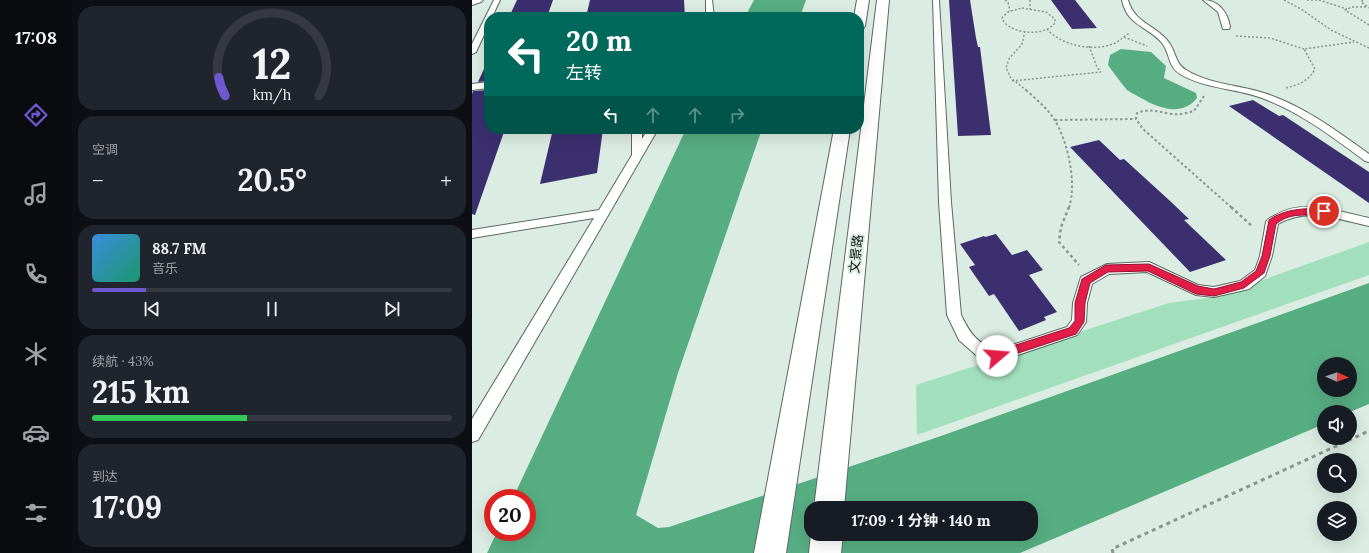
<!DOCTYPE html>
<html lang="zh">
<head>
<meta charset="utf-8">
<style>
	body { margin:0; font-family:Lora,"Noto Sans SC",serif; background:#20242c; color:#f1f3f6; height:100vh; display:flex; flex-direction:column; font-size:15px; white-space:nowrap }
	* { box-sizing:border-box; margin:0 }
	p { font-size:13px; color:#9ea1a6 }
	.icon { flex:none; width:22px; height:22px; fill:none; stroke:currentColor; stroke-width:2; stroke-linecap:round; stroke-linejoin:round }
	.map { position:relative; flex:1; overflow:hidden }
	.sheet { display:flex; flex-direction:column; gap:6px; padding:6px; background:#0d0f14; width:400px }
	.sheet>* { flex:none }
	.guide { position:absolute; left:12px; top:12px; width:380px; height:122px; border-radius:16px; box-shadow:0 4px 16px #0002; background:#00695c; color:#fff; overflow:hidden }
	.needle { width:26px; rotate:92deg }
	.fabs { position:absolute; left:845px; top:357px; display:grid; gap:8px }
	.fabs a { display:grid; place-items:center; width:40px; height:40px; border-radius:50%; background:#171b24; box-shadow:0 4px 16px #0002; font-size:20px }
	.speed { position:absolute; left:12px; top:489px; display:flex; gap:8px; font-size:20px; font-weight:700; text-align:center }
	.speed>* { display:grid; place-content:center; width:52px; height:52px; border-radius:50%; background:#171b24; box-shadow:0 4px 16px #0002; line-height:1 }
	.speed .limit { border:6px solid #d22; background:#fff; color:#111 }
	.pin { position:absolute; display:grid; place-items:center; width:34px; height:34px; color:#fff; margin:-17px; border:2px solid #fff; border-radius:50%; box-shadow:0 1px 4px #0007 }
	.me { position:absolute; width:44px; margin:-22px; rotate:72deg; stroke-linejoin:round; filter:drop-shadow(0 0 3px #0008) }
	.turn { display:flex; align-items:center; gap:14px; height:84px; padding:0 16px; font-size:18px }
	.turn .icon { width:52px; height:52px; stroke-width:2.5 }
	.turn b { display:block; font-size:28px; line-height:34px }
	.lanes { display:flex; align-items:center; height:38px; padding:0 16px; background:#0003; justify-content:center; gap:20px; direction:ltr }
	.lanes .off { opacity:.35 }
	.big { font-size:30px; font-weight:700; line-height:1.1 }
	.sheet .widget { flex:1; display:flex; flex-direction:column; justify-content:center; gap:6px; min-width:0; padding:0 14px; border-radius:16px; background:#20242c }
	.sheet .dial { align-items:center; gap:0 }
	.dial svg { height:104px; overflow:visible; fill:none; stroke:#363941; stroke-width:7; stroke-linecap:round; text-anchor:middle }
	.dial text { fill:#f1f3f6; stroke:none }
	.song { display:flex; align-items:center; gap:12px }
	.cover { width:48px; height:48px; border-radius:6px; background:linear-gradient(135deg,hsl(210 70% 55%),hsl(160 70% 35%)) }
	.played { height:4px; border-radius:2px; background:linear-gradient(90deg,#6f57d0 15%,#363941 15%) }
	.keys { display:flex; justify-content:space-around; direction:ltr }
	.heat { display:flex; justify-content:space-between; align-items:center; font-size:22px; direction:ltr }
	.charge { height:6px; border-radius:3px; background:linear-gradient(90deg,#34c759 43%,#363941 0) }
	.trip { position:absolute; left:332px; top:501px; width:234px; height:40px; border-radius:16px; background:#171b24; box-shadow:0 4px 16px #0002; font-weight:700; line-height:40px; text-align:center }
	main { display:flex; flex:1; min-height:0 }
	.tab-bar { display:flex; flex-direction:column; width:72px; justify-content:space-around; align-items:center; background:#090b0e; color:#9ea1a6 }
	.tab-bar .icon { width:28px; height:28px }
	.tab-bar .active { color:#6f57d0 }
	.tab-bar b { font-size:18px; color:#f1f3f6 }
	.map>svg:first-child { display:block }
	.green { fill:#a2dfbe }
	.water { fill:#57ad82; fill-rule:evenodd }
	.building { fill:#3b2f70 }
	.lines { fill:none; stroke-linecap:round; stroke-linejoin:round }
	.lane-casing { stroke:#5a6960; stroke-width:2 }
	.street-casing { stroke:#5a6960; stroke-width:2 }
	.secondary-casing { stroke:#5a6960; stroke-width:2 }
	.path-far3 { stroke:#89958e; stroke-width:1.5; stroke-dasharray:2 2; stroke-linecap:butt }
	.path-far2 { stroke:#89958e; stroke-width:2; stroke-dasharray:2.5 2.5; stroke-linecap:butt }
	.path-far1 { stroke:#89958e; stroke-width:2.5; stroke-dasharray:3 3; stroke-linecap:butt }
	.path { stroke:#89958e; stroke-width:3; stroke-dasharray:4 4; stroke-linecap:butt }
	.lane { fill:#fff; fill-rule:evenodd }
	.street { fill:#fff; fill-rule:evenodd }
	.secondary { fill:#fff; fill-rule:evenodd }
	.route { fill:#e11d48; stroke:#92132f }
	.labels { text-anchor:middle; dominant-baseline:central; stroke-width:4; stroke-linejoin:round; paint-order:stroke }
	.street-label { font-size:13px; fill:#0e1411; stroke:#dbece2 }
</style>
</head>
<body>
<main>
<nav class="tab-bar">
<b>17:08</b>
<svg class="icon active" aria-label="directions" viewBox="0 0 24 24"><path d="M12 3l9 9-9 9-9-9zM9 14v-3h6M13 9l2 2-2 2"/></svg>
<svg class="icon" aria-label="music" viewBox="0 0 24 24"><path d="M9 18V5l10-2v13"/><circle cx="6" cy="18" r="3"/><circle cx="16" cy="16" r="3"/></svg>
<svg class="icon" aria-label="phone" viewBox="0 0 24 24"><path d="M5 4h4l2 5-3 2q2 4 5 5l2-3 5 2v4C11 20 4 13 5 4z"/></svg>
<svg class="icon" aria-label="climate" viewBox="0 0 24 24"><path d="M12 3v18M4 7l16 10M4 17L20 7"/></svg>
<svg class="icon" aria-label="car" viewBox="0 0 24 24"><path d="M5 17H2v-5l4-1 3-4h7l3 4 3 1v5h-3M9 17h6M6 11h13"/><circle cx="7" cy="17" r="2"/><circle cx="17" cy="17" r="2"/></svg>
<svg class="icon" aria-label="filters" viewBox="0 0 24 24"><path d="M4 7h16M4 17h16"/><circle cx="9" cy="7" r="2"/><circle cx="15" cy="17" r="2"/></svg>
</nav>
<section class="sheet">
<div class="widget dial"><svg viewBox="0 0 100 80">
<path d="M14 69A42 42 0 1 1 86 69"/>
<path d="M14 69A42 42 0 0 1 9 55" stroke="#6f57d0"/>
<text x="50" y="56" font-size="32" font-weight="700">12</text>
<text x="50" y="72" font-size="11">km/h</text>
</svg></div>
<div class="widget"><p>空调</p>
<div class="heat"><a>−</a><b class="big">20.5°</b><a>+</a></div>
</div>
<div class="widget">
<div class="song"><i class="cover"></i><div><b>88.7 FM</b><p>音乐</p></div></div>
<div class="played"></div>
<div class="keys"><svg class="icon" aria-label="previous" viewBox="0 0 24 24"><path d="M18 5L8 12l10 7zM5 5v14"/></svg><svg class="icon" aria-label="pause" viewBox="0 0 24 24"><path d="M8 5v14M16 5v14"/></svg><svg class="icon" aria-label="next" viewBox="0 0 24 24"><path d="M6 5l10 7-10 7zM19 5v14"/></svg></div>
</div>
<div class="widget"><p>续航 · 43%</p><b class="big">215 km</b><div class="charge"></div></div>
<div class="widget"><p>到达</p><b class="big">17:09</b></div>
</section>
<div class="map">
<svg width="897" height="553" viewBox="0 0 897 553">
	<rect width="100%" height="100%" fill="#dbece2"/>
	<path class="green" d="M 897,242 L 897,275 L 445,435 L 444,385 L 697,303 L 743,297 Z"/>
	<path class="water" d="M 282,0 L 334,0 L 328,17 L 273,17 Z
		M 649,49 L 679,52 L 694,66 L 692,78 L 724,93 L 725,98 C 710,117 686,108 669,98 C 664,95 659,93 655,90 C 648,82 642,73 636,65 L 638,55 Z
		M 214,129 L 290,129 L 206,373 L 164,515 L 186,528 L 197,527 L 469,436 L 897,283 L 897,404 L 878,412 L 852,412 L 852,424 L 548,553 L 15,553 L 25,532 L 55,532 L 55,498 L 41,498 ZM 852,364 L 878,364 L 878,390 L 852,390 ZM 339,508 L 559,508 L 559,534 L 339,534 Z"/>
	<path class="building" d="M 45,0 L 81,0 L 75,17 L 37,17 Z
		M 118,0 L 212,0 L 213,17 L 114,17 Z
		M 477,0 L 498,0 L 504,38 L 506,47 L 508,47 L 519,135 L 486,136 Z
		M 579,0 L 603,0 L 625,28 L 600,29 Z
		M 17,58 L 17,81 L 6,82 Z
		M 17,90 L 17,129 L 33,129 L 3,215 L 0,214 L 0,94 L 1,91 Z
		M 781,100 L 807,116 L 811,115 L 897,172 L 897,203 L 757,106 Z
		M 81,129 L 131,129 L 125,173 L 68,184 Z
		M 627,140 L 648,160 L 652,159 L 697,200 L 717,219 L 712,220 L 754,260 L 718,272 L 598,147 Z
		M 524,234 L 540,255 L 555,250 L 571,270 L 557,275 L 585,312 L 572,317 L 574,320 L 547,331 L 522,294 L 517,296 L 497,267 L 503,265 L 488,244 L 512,236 L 513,237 Z"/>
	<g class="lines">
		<g class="lane-casing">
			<path id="lane" d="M 22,0 L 28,0 L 20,17 L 17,17 L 17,24 L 4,52 L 0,54 L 0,44 Z
				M 234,0 L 240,0 L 242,17 L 234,17 Z
				M 461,0 L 467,0 L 479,202 L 489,315 C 498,333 505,344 525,350 L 595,327 L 600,320 L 601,303 L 609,277 L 635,264 L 677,262 L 726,285 L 742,287 L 768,281 L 783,270 L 788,256 L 794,222 C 796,218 800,217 804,215 C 832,198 867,212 897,218 L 897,226 C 865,219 836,207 806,224 L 800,256 L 794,273 L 793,276 L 777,289 L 742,297 L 724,295 L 675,272 L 637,274 L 620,284 L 615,303 L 614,322 L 605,335 L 525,362 L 504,355 L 487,340 L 475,315 L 467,202 Z
				M 650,0 L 656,0 C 662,22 682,25 695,40 C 704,50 703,64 714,70 C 739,85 769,85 795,94 C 833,107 865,131 897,154 L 897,162 L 893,161 C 861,137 828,112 790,98 C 763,88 733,89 708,74 C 696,67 698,53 690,43 C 676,26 655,26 650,0 Z
				M 731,0 C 746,0 756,12 758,27 L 757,29 L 751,29 L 746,12 Z
				M 17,82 L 17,88 L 0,90 L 0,84 Z
				M 160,129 L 170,129 L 170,139 L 176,129 L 186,129 L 6,440 L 0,442 L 0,419 L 122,218 L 0,238 L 0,230 L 127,210 L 160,155 Z"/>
		</g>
		<g class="street-casing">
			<path id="street" d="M 0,0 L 11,0 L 9,2 L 0,5 Z"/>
		</g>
		<g class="secondary-casing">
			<path id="secondary" d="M 385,0 L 397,0 L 393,26 L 391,29 L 387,30 L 387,17 L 382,17 Z
				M 405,0 L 417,0 L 372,508 L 342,508 Z
				M 362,129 L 378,129 L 314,553 L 282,553 Z
				M 339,534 L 371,534 L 369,553 L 337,553 Z"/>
		</g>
		<path class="path-far3" d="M 533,0 L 536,2 L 538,11
			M 558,0 L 558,9
			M 812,0 L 829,9 L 859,30 L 897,48
			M 835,0 L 847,0
			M 847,0 L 875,9
			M 891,0 L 889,2 L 897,8
			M 894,7 L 880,7 L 873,10 L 897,25
			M 550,8 L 574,12 L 583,19 L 583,23 C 580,26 577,29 573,30 C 561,35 535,32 530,18 L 536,12 Z
			M 575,29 C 589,46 625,53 645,42 C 650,39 653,35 658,33
			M 553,31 L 550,44 L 537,59 L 534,68 L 539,78 L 555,91
			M 764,36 L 798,38 L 832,49
			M 652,37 L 675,46
			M 617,46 L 625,67 L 629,72
			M 540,81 L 629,72
			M 814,88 C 826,85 837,81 843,69 L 832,49 L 882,42"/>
		<path class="path-far2" d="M 554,90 C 564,99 575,108 582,119 C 596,141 605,183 597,208
			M 732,96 L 722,111 C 715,113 707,115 700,114 C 686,112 678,108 665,113 L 664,119 L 671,129 L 760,208
			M 583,120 L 664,119"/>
		<path class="path-far1" d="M 597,207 L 589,227 L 587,242 L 607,265
			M 759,207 L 781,227"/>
		<path class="path" d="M 641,553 L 640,549 L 897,431"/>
		<use href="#lane" class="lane"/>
		<use href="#street" class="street"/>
		<use href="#secondary" class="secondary"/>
	</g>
	<path class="route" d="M 852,208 L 856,211 L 855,213 C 836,218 822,210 804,224 L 798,256 L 792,273 L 772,288 L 742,296 L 724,294 L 676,271 L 636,272 L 618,283 L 613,303 L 612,322 L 604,334 L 525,360 L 521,359 L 519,356 L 521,353 L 525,351 L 597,328 L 603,321 L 603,303 L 610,279 L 634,265 L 677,264 L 726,286 L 742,289 L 769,282 L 784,271 L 790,256 L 797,220 C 814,208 832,209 852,208 Z"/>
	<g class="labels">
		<g class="street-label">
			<text transform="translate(384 254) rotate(-84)">文景路</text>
		</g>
	</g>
</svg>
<div class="fabs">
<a><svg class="needle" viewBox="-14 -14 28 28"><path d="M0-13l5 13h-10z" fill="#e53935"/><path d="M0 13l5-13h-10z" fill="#9ea1a6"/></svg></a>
<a><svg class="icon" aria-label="sound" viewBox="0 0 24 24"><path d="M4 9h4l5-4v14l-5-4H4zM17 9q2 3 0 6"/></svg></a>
<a><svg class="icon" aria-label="search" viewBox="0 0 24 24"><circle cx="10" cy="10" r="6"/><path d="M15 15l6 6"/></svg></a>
<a><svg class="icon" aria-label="layers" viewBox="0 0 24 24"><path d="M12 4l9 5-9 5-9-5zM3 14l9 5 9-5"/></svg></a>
</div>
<div class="speed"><div class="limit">20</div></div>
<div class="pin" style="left:852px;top:211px;background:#d93025"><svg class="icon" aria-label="arrive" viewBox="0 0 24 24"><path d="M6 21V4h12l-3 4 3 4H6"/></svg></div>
<svg class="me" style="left:525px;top:356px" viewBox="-20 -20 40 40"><circle r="19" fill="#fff"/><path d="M0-13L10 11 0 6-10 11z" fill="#e11d48"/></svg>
<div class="trip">17:09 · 1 分钟 · 140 m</div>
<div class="guide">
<div class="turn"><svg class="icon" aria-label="left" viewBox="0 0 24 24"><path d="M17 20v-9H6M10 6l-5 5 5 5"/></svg><div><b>20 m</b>左转</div></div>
<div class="lanes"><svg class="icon" aria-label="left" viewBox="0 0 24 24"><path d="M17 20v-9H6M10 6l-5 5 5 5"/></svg><svg class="icon off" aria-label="ahead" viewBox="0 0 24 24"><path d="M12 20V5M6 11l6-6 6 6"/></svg><svg class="icon off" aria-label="ahead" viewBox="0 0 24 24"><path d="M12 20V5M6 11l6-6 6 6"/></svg><svg class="icon off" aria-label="right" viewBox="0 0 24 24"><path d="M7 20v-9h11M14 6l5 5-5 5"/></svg></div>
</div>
</div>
</main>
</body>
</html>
